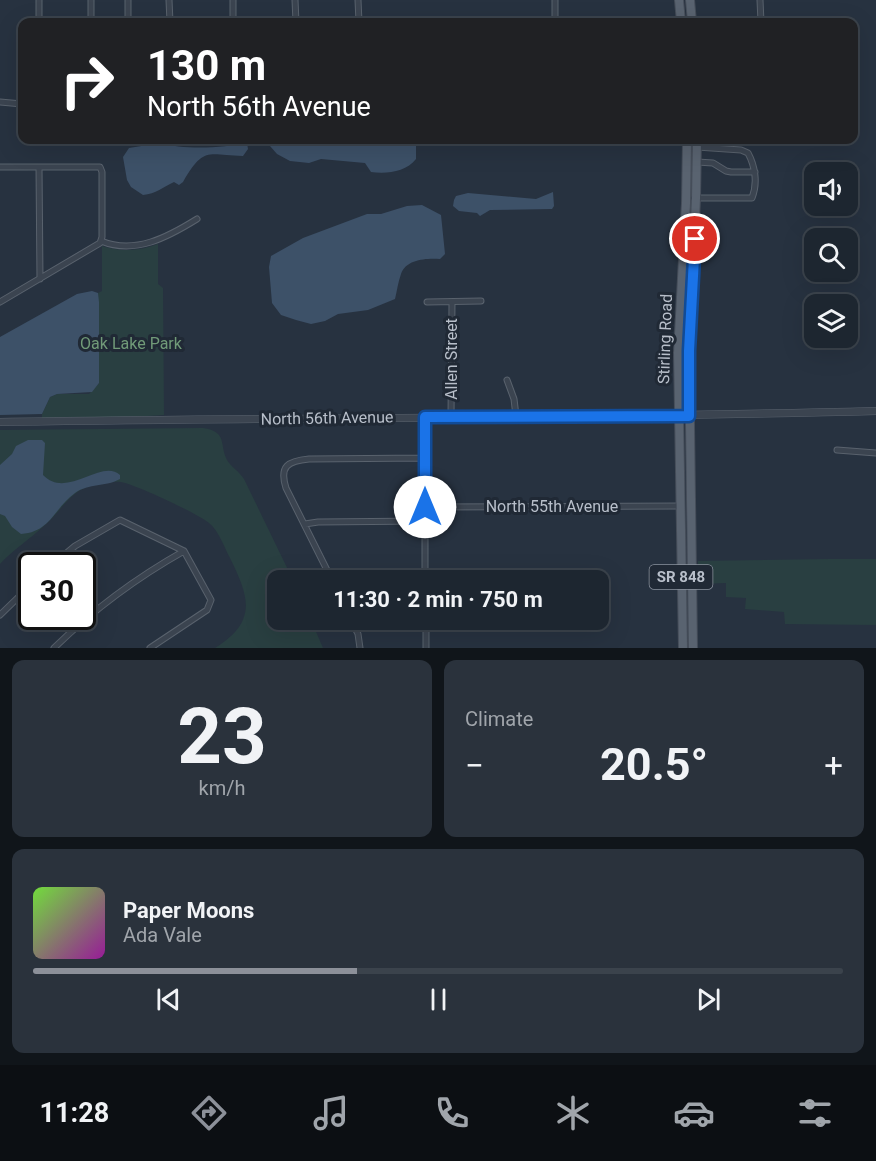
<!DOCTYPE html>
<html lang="en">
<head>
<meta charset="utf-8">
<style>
	body { margin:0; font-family:Roboto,sans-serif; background:#2a323c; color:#f1f3f6; height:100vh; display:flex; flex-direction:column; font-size:22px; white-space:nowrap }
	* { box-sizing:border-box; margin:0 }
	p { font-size:20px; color:#a0a5ab }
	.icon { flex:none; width:33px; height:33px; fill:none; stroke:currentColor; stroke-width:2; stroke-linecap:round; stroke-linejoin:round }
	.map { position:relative; height:648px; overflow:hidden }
	.panel { display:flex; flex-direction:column; gap:12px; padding:12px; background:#10151a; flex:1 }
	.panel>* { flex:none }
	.banner { position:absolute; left:18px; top:18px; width:840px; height:126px; border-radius:12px; box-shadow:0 6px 24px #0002,0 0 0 2px #3b434c; background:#202124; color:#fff; overflow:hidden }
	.buttons { position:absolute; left:804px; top:162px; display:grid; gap:12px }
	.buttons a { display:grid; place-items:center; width:54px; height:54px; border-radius:12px; background:#1d2630; box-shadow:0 6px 24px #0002,0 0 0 2px #3b434c; font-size:30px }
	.speed { position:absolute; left:18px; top:552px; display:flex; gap:12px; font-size:30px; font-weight:700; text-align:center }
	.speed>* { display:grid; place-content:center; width:78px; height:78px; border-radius:50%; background:#1d2630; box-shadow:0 6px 24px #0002,0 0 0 2px #3b434c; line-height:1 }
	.speed .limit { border:3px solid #111; border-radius:9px; background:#fff; color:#111 }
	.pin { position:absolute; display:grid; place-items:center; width:51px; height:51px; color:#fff; margin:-26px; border:3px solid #fff; border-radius:50%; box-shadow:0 2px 6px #0007 }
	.me { position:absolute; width:66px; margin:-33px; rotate:0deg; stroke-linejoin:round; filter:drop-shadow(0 0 4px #0008) }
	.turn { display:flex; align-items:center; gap:21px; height:126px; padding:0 30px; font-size:27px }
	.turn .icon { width:78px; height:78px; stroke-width:2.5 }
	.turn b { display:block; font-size:42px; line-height:51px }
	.big { font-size:45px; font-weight:700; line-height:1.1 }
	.panel .card { flex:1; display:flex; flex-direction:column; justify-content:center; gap:9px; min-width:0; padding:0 21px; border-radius:12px; background:#2a323c }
	.panel .dial { align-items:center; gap:0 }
	.dial b { font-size:78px; line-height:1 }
	.song { display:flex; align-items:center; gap:18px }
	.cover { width:72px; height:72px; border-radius:9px; background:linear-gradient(135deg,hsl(100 70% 55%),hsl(300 70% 35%)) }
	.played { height:6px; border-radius:3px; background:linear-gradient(90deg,#8c9099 40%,#3b434c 40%) }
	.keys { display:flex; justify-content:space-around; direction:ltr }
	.heat { display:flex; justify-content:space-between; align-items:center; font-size:33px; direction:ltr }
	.panel .tiles { flex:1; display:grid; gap:12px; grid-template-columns:1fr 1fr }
	.card:last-child { grid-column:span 2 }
	.trip { position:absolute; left:267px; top:570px; width:342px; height:60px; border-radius:12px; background:#1d2630; box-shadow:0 6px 24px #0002,0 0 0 2px #3b434c; font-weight:700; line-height:60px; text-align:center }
	.tabs { display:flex; height:96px; justify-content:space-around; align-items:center; background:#0c0f13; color:#a0a5ab }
	.tabs .icon { width:42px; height:42px }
	.tabs .active { color:#8c9099 }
	.tabs b { font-size:27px; color:#f1f3f6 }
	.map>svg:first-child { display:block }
	.green { fill:#293f41 }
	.water { fill:#3d5168 }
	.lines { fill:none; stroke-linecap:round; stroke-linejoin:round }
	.minor-casing { stroke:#59626d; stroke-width:7 }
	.tertiary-casing { stroke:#59626d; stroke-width:8 }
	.primary-casing { stroke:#454d59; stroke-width:10 }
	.minor { stroke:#3b4450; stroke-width:5 }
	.tertiary { stroke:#3b4450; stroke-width:7 }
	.primary { stroke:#596370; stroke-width:8 }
	.route-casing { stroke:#114b97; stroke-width:15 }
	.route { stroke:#1a73e8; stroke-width:10 }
	.labels { text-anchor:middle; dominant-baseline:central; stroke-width:6; stroke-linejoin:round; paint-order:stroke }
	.shield { fill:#202935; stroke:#8a929d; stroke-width:1.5 }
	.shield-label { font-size:15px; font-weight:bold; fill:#b8bfca }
	.street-label { font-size:16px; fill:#b8bfca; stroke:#202935 }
	.park-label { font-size:16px; fill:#709a78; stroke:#202935 }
</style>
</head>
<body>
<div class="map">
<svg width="876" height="648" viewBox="0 0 876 648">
	<rect width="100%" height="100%" fill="#273240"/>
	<path class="green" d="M 158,244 L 158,284 L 163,288 L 164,415 L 117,418 L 42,420 L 42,414 L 50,397 L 57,394 L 89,394 L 99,383 L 98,293 L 102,291 L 102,246 C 120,252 141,251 158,244 Z
		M 203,428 C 228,432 219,444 227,460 C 231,467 239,471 244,479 L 293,580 L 278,580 L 278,620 L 311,620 L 323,648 L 215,648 C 258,621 249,597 230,558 C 224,547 219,531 209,523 C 199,514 134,484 121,482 C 112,481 98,483 89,486 C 69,493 60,512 45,525 C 30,539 14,549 0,564 L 0,430 Z
		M 830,559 L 876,559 L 876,625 L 785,624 L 784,612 L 745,609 L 746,598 L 726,597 L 726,583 L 698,584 L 698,561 Z"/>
	<path class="water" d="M 373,140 L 412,141 L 416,146 L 416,159 C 406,172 387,174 371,172 L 365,163 L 321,159 L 309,163 L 290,161 L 277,154 L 270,146 L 275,142 Z
		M 160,143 C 184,150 223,148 247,143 L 248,149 L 243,156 C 207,155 204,146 183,182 L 179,185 L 174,182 C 163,187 156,194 143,195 L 131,187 L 127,180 L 123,157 L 129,148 Z
		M 553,192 L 554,206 L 552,209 L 490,210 L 480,216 L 477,213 L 459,211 L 453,206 L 454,200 L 456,196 L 468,193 L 536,199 Z
		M 422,205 L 441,215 L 445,254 L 440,259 C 427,258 406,259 401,274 C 398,282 397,291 395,299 L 368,310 L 338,314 L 325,321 L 311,324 L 296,320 L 281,315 L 272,303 L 269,267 L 271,256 L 303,238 L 367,214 L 381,214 L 407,206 Z
		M 92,291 L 98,293 L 99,302 L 99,383 L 92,392 L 57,394 L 50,397 L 42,414 L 0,415 L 0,337 L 77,294 Z
		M 28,440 L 42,440 L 45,443 L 43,475 C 67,500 101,458 120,475 L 120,479 C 106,487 89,483 75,493 C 54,508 51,532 21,534 L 12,527 L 5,516 L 0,514 L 0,465 L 12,454 L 16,446 Z"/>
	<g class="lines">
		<g class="minor-casing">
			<path id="minor" d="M 39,0 L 39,22
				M 91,0 L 91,22
				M 169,0 L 170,22
				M 233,0 L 233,22
				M 295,0 L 296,22
				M 358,0 L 359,22
				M 555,0 L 555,22
				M 760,0 L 761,22
				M 126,22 L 128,22 L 128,0
				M 0,102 L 22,104
				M 697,162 L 713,163 L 726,171 L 731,172 L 755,172
				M 0,167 L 100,167 L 102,172 L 102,237 L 100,243 L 0,302
				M 39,167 L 40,279
				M 694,198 L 752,198 C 758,183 755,166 748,153 L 741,150 L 697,147
				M 101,241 C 135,255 168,237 197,219
				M 427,302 L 481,301
				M 507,380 L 514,399 L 516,416
				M 451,416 L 452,302
				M 425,417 L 425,580
				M 837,450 L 876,453
				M 425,507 L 680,506
				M 305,524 L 318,522 L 425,521
				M 51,566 L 75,546 L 120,520 L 184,551 L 211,600 L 207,610 L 150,648
				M 332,580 L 286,488 C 279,466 288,461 309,459 L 425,458
				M 0,615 L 32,584
				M 351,620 L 358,634 L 360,648
				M 426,620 L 426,648
				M 54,648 C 93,610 136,578 184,551"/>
		</g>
		<g class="tertiary-casing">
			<path id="tertiary" d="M 0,422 C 292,417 584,419 876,411"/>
		</g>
		<g class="primary-casing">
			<path id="primary" d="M 679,0 L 681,22
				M 690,0 L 692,22
				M 683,648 L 678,353 L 686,203 L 687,140
				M 693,648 L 689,351 L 696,198 L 697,140"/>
		</g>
		<use href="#minor" class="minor"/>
		<use href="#tertiary" class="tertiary"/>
		<use href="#primary" class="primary"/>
	</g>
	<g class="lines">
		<g class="route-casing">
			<path id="route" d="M 425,507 L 425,417 L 689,416 L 689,351 L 695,239"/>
		</g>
		<use href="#route" class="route"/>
	</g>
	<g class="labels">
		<rect class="shield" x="649.5" y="565" width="63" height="24" rx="4.5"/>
		<g class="shield-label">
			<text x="681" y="577">SR 848</text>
		</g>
		<g class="street-label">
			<text transform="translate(665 339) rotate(-88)">Stirling Road</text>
			<text transform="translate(451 359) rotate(-90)">Allen Street</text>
			<text transform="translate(327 418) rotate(-1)">North 56th Avenue</text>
			<text x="552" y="506">North 55th Avenue</text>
		</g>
		<g class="park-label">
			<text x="131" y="343">Oak Lake Park</text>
		</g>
	</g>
</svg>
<div class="buttons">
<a><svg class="icon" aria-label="sound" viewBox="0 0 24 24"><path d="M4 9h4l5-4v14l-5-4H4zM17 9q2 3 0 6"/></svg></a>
<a><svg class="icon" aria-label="search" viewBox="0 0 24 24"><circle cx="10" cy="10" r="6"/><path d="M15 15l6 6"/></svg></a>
<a><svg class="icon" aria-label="layers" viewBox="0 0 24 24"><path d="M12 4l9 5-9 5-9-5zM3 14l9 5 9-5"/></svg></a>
</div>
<div class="speed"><div class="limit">30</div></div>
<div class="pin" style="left:695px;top:239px;background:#d93025"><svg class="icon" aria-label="arrive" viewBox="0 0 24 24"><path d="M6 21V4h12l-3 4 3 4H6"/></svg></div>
<svg class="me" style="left:425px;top:507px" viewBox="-20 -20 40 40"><circle r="19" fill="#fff"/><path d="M0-13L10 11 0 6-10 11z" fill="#1a73e8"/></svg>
<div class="trip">11:30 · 2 min · 750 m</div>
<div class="banner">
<div class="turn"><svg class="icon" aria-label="right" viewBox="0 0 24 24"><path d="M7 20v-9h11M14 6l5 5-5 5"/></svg><div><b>130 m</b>North 56th Avenue</div></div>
</div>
</div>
<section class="panel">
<div class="tiles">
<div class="card dial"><b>23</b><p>km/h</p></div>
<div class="card"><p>Climate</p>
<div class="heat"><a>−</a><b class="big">20.5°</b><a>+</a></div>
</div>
<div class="card">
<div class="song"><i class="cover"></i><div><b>Paper Moons</b><p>Ada Vale</p></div></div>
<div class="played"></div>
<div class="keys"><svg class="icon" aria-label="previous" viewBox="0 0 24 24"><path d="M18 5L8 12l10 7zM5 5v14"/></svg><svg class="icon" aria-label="pause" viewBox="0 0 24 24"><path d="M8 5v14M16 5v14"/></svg><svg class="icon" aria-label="next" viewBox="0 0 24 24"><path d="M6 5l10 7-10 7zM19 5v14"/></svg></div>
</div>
</div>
</section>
<nav class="tabs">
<b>11:28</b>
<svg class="icon active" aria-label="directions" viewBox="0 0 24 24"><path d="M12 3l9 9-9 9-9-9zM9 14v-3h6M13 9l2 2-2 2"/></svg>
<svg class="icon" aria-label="music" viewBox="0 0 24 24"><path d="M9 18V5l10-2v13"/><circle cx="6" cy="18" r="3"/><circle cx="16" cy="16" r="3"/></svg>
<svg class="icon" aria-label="phone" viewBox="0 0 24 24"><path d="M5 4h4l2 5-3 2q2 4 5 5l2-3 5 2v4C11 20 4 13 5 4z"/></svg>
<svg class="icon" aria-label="climate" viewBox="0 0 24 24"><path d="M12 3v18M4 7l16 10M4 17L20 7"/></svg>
<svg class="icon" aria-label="car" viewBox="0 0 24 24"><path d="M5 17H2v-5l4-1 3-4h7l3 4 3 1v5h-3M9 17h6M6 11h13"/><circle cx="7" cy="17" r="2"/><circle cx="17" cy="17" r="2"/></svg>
<svg class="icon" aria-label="filters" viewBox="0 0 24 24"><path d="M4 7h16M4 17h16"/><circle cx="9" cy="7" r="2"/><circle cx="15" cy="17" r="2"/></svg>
</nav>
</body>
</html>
